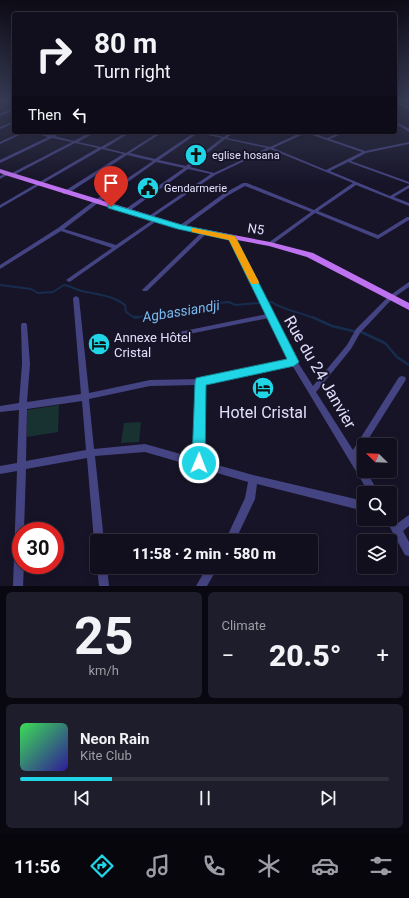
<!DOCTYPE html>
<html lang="en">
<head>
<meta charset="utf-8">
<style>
	body { margin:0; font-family:Roboto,sans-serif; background:#1e1d2b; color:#f1f3f6; height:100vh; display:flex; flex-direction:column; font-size:15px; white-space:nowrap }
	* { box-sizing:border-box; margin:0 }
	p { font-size:13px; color:#9c9ca4 }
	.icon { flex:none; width:22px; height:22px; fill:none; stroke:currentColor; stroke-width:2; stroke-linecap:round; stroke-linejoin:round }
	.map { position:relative; height:586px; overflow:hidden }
	.panel { display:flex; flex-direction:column; gap:6px; padding:6px; background:#090810; flex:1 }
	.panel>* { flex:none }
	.banner { position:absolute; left:12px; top:12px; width:385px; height:122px; border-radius:4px; box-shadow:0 2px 10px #0003,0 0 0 1px #302f3c; background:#110f1e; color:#f1f3f6; overflow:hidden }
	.needle { width:26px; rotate:293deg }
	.tools { position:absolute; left:357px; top:438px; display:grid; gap:8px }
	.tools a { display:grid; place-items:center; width:40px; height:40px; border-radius:4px; background:#110f1e; box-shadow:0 2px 10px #0003,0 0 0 1px #302f3c; font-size:20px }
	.speed { position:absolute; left:12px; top:522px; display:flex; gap:8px; font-size:20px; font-weight:700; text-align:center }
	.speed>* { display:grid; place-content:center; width:52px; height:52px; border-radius:50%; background:#110f1e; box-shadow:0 2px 10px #0003,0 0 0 1px #302f3c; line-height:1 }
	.speed .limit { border:6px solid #d22; background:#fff; color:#111 }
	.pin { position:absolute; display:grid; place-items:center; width:34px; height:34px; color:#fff; margin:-41px -17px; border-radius:50% 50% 50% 0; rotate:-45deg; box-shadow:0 0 4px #0007 }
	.pin .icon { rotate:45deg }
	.me { position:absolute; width:44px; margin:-22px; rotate:1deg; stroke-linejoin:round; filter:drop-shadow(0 0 3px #0008) }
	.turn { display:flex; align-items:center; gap:14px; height:84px; padding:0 16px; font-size:18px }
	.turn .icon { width:52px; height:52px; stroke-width:2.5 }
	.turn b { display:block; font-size:28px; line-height:34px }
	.then { display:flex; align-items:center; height:38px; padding:0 16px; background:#0003; gap:8px; font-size:15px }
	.big { font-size:30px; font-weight:800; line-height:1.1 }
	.panel .card { flex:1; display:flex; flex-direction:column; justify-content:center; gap:6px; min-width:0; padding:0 14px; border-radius:6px; background:#1e1d2b }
	.panel .dial { align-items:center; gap:0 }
	.dial b { font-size:52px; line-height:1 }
	.song { display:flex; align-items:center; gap:12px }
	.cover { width:48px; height:48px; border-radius:6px; background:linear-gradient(135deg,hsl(130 70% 55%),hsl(250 70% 35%)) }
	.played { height:4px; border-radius:2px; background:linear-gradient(90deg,#20d5e6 25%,#302f3c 25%) }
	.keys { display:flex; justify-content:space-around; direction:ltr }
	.heat { display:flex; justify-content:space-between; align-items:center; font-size:22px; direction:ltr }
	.panel .tiles { flex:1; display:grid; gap:6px; grid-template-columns:1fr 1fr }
	.card:last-child { grid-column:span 2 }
	.trip { position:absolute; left:90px; top:534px; width:228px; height:40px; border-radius:4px; background:#110f1e; box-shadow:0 2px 10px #0003,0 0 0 1px #302f3c; font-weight:800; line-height:40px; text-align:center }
	.tab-bar { display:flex; height:64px; justify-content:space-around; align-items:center; background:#07060c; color:#9c9ca4 }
	.tab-bar .icon { width:28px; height:28px }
	.tab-bar .current { color:#20d5e6 }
	.tab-bar b { font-size:18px; color:#f1f3f6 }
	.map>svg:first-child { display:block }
	.green { fill:#173230 }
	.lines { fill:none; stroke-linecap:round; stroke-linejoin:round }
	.stream-far1 { stroke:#172d4d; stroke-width:2 }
	.stream { stroke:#172d4d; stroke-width:2.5 }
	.minor { fill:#454482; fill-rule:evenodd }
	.primary { fill:#be72ef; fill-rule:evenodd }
	.route { fill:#20d5e6; stroke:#158a96 }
	.slow { fill:#f59e0b }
	.labels { text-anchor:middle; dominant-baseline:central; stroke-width:4; stroke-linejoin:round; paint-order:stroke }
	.far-poi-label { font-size:11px; fill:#e1dffb; stroke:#171428; text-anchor:start }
	.street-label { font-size:13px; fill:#e1dffb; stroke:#171428 }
	.poi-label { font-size:13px; fill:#e1dffb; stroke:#171428; text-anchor:start }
	.water-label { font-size:14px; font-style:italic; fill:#78baf0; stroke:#171428 }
	.near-street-label { font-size:16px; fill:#e1dffb; stroke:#171428 }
	.near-poi-label { font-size:16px; fill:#e1dffb; stroke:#171428 }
</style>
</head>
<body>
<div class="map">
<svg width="409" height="586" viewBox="0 0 409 586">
	<rect width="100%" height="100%" fill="#171428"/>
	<path class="green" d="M 59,405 L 58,432 L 27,437 L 27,410 Z
		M 141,422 L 139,442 L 121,443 L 124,423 Z"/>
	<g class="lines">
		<path class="stream-far1" d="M 0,285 L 31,289 L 38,293 L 53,292 L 64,285 C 71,286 76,290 82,291 C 98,295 112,295 125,305 L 126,312 L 135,318 L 159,313 L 179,313 L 207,308 L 220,303 L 229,302 L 235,305 L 272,302 C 280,309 302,313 314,318"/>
		<path class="stream" d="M 134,317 L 139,317
			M 312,317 L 332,326 L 357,332
			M 359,331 L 385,343 L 397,357 L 409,365"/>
		<path class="minor" d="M 0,101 L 4,101 L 0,103 Z
			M 395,101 L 409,107 L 409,109 L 395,103 Z
			M 14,108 L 14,110 L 0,116 L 0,114 Z
			M 14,121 L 14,123 L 0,129 L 0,127 Z
			M 395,121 L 409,129 L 409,132 L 395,123 Z
			M 21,132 L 26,132 L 0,144 L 0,142 Z
			M 30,132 C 37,132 43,135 50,135 C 54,135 58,132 63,132 L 55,136 L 74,141 L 91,132 L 96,132 L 78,142 L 101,147 L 127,132 L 131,132 L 105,148 L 126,153 L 159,132 L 163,132 L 130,153 L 155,159 L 195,132 L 202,132 L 224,137 L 230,132 L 234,132 L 227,138 L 270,147 L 302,132 L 310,132 L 327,138 L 341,132 L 346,132 L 330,139 L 365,151 L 409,142 L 409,144 L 366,153 L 351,161 L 409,182 L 409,184 L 348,162 L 330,171 L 390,196 L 409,185 L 409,188 L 394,197 L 409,203 L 409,206 L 356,185 L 318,211 L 378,235 L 407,217 L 409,217 L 409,220 L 378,239 L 315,213 L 270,246 L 268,245 L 267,244 L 268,243 L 311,212 L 245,186 L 227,196 L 183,228 L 179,228 L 179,226 L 223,194 L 243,183 L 247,183 L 314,210 L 353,183 L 270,149 L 215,175 L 150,219 L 148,219 L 146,218 L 211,174 L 188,169 L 128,212 L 124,212 L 124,210 L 184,168 L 156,162 L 98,203 L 64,229 L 116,245 L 154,219 L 156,219 L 158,220 L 71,281 L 69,282 L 66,280 L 112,248 L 61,231 L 0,269 L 0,265 L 58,228 L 94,201 L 153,161 L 127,155 L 67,194 L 63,194 L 63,192 L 123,154 L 102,149 L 0,208 L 0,205 L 98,148 L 75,143 L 12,176 L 10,176 L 10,174 L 72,142 L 52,138 L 0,163 L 0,160 L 48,137 ZM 198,133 L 222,138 L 186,166 L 159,160 ZM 306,133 L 362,152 L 326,170 L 273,148 ZM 225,139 L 267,148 L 214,173 L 190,167 Z
			M 6,173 L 9,174 L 0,179 L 0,176 Z
			M 205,230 L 208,232 L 207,233 L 147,291 L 143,291 L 142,290 L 143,289 L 203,231 Z
			M 232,236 L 235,238 L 297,361 L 313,386 L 347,345 L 356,329 L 389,296 L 409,282 L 409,287 L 393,298 L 360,333 L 351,349 L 316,392 L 353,450 L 399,377 L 402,376 L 405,377 L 406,379 L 405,381 L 357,457 L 364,469 L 364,471 L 366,471 L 379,493 L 369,493 L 292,365 L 204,384 L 203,461 L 253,475 L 364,501 L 364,511 L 257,484 L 255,499 L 235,541 L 225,541 L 245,498 L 248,482 L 145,452 L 95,456 L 104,541 L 97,541 L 97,545 L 95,545 L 94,541 L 87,458 L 26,469 L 24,531 L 21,531 L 21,565 L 24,565 L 23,586 L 13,586 L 17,471 L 0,474 L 0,466 L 17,463 L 19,410 L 0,412 L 0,406 L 19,403 L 22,364 L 21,325 L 22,323 L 26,323 L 27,325 L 30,364 L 27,402 L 81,394 L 73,298 L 76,296 L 79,298 L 89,393 L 150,380 L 200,379 L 290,360 L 269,318 L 184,335 L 182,335 L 181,333 L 182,331 L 184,331 L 267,314 L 229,238 ZM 196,385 L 195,458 L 145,444 L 94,449 L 89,399 L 150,386 ZM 82,401 L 86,450 L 26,461 L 27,409 Z
			M 390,514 L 393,516 L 398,523 L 406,517 L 409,515 L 409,526 L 403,531 L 409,542 L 409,556 L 405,555 L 387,522 L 385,519 L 390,519 Z
			M 97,567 L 107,567 L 109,586 L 99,586 Z
			M 207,567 L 218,567 L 207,586 L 196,586 Z"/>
		<path class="primary" d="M 0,169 L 182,225 L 270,242 L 313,253 L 409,303 L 409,310 L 307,257 L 269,246 L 178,229 L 5,175 L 0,173 Z"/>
	</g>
	<linearGradient id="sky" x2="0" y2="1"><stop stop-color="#0d0b16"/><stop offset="0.55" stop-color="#363a53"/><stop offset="1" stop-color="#363a53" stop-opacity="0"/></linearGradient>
	<rect width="409" height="183" fill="url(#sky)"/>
	<path class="route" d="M 111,204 L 182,225 L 235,236 L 299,362 L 294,366 L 206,385 L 205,463 L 204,467 L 199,469 L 194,467 L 192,463 L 195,382 L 196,378 L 287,359 L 229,240 L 178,229 L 108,208 L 108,205 Z"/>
	<path class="slow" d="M 192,228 L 235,236 L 259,282 L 258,284 L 252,284 L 250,282 L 229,240 L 192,232 Z"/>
	<defs>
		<g id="church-disc" transform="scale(1.15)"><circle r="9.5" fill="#20d5e6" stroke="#171428"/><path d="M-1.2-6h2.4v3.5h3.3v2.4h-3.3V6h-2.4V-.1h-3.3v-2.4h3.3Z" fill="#111"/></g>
		<g id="civic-disc" transform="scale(1.15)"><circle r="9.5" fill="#20d5e6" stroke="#171428"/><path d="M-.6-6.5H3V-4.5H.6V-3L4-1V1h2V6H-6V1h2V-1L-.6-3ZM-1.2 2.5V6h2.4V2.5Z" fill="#111"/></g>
		<g id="hotel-disc" transform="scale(1.15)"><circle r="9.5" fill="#20d5e6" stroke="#171428"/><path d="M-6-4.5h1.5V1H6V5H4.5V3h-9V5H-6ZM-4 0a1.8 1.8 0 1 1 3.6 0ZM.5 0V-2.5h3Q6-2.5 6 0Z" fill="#111"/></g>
	</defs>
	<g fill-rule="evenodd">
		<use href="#church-disc" x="196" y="155"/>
		<use href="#civic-disc" x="148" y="188"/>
		<use href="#hotel-disc" x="99" y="344"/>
		<use href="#hotel-disc" x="263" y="388"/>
	</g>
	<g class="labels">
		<g class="far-poi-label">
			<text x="212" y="155">eglise hosana</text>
			<text x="164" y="188">Gendarmerie</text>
		</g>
		<g class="street-label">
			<text transform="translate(256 229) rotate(9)">N5</text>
		</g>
		<g class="poi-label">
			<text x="114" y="337">Annexe Hôtel<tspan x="114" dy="15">Cristal</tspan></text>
		</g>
		<g class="water-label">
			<text transform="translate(181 311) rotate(-9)">Agbassiandji</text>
		</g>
		<g class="near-street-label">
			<text transform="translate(320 372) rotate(60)">Rue du 24 Janvier</text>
		</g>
		<g class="near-poi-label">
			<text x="263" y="412">Hotel Cristal</text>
		</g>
	</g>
</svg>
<div class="tools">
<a><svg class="needle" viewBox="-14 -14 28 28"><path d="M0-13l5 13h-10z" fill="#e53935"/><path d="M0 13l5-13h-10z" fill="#9c9ca4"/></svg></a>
<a><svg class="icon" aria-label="search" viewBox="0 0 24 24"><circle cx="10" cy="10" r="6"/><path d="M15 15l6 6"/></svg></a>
<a><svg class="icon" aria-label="layers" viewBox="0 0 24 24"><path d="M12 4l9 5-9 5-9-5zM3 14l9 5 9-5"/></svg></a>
</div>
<div class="speed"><div class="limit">30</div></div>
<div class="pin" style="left:111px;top:207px;background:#d93025"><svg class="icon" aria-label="arrive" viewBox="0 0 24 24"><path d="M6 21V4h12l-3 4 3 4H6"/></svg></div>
<svg class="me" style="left:199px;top:463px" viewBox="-20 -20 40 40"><circle r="17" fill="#20d5e6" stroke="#fff" stroke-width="3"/><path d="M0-11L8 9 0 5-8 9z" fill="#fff"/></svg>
<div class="trip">11:58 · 2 min · 580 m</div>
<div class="banner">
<div class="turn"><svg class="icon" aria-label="right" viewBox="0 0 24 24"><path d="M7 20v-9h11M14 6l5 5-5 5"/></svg><div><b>80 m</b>Turn right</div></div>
<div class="then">Then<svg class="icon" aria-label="left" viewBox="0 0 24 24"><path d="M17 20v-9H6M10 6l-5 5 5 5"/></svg></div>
</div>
</div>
<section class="panel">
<div class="tiles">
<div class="card dial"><b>25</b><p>km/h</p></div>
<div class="card"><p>Climate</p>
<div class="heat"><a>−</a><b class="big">20.5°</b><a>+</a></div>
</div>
<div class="card">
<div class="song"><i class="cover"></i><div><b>Neon Rain</b><p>Kite Club</p></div></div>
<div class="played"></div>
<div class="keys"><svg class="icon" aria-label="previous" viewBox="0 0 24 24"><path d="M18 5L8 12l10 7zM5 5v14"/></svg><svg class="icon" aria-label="pause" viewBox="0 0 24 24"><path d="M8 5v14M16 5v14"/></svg><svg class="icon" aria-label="next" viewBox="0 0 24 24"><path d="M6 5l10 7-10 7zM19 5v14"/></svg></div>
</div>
</div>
</section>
<nav class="tab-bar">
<b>11:56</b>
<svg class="icon current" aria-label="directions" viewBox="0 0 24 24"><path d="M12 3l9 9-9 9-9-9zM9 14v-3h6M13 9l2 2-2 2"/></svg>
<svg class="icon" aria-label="music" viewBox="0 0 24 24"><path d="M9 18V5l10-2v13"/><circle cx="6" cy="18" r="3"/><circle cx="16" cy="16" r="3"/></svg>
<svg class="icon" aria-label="phone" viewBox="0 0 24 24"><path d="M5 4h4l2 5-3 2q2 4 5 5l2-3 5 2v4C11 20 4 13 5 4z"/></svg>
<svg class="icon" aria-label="climate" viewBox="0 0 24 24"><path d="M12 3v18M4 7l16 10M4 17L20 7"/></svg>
<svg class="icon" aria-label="car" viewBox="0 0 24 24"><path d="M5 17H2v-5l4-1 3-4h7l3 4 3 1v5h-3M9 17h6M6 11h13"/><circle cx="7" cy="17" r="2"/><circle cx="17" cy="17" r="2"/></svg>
<svg class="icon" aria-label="filters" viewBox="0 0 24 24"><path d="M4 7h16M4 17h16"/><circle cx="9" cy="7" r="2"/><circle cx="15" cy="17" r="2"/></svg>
</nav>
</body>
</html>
